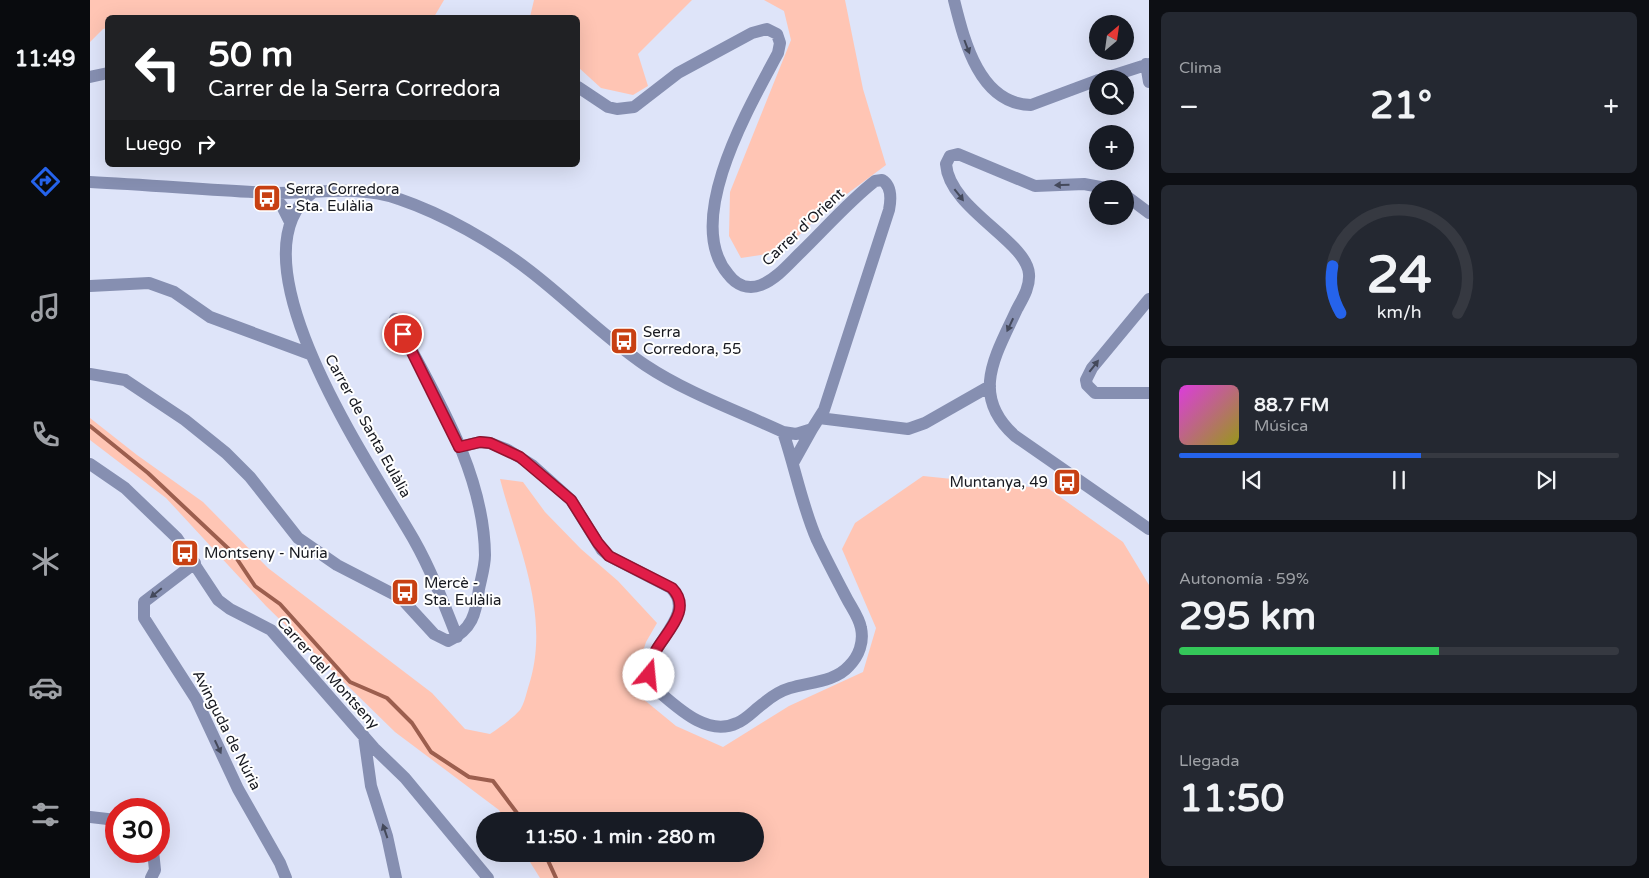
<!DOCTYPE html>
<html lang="es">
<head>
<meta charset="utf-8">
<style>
	body { margin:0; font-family:"Varela Round",sans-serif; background:#242831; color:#f1f3f6; height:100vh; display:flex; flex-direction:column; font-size:19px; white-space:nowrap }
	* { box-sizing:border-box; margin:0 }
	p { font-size:16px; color:#9ea1a6 }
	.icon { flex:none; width:28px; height:28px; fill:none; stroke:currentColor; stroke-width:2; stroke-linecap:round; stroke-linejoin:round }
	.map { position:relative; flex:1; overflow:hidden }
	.panel { display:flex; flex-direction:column; gap:12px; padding:12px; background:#0d0f14; width:500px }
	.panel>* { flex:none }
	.hud { position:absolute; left:15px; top:15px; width:475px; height:152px; border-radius:8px; box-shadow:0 5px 20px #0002; background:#202124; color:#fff; overflow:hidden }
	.needle { width:32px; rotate:29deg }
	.controls { position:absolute; left:999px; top:15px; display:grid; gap:10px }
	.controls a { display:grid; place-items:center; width:45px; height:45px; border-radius:50%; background:#171b24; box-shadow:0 5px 20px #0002; font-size:25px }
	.speed { position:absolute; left:15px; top:798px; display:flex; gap:10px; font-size:25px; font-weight:700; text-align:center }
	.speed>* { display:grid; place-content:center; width:65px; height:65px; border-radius:50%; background:#171b24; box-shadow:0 5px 20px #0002; line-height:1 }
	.speed .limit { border:8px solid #d22; background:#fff; color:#111 }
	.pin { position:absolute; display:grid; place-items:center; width:42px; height:42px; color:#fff; margin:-21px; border:2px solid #fff; border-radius:50%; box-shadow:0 1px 5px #0007 }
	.me { position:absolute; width:55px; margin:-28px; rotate:17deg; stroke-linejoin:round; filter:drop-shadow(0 0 4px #0008) }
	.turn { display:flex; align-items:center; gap:18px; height:105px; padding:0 20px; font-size:22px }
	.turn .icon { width:65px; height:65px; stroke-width:2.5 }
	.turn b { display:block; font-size:35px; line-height:42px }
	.then { display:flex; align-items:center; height:48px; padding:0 20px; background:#0003; gap:10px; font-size:19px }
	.big { font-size:38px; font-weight:700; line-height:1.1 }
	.panel .card { flex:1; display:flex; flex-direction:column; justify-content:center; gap:8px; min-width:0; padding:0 18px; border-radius:8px; background:#242831 }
	.panel .dial { align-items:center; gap:0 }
	.dial svg { height:130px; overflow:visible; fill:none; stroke:#363941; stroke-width:7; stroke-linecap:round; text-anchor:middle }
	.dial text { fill:#f1f3f6; stroke:none }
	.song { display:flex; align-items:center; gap:15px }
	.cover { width:60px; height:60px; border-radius:8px; background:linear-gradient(135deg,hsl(300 70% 55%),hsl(60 70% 35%)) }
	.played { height:5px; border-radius:2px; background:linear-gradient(90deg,#2563eb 55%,#363941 55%) }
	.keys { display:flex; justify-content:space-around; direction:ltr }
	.heat { display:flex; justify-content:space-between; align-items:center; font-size:28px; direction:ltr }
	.charge { height:8px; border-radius:4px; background:linear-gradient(90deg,#34c759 59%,#363941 0) }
	.trip { position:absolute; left:386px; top:812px; width:288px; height:50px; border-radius:25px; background:#171b24; box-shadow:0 5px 20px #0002; font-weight:700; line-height:50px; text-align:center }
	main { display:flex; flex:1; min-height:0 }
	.dock { display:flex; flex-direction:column; width:90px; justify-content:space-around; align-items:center; background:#090b0e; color:#9ea1a6 }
	.dock .icon { width:35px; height:35px }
	.dock .on { color:#2563eb }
	.dock b { font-size:22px; color:#f1f3f6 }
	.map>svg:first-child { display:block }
	.green { fill:#ffc5b4 }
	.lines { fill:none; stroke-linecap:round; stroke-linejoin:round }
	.stream { stroke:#9c5e4e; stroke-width:4 }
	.minor { stroke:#868fb1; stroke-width:12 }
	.oneway { fill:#44495b }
	.route-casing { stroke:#92132f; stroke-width:12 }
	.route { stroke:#e11d48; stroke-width:9 }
	.labels { text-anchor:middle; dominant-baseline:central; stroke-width:4; stroke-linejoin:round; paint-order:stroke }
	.poi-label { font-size:15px; fill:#181a21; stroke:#fff; text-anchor:start }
	.street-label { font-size:15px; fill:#181a21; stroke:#fff }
</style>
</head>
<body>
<main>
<nav class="dock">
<b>11:49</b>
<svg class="icon on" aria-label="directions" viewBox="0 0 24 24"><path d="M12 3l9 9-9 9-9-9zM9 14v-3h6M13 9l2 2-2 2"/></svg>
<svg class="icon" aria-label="music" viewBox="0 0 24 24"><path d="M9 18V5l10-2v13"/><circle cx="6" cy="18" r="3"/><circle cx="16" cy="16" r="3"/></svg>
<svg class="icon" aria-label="phone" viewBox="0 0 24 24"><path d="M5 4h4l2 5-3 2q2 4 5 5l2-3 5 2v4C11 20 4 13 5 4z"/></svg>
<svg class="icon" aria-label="climate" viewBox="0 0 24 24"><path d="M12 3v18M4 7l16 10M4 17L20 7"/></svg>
<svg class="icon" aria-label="car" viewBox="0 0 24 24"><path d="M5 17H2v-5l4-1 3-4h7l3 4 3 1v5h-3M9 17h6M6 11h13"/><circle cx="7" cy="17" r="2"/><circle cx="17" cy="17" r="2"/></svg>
<svg class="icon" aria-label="filters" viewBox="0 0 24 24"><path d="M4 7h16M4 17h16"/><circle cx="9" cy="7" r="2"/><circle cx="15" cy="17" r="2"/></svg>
</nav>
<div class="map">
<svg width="1059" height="878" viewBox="0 0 1059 878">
	<rect width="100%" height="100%" fill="#dee4f9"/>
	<path class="green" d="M 0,0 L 354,0 L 344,17 L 18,18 L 17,28 L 13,29 L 0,42 Z
		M 444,0 L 602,0 L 548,54 L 558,86 L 543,95 L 511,88 L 488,67 L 488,18 L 440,17 Z
		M 674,0 L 755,0 L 773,89 L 796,165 L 738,208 L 705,239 L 677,254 L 651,258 L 639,236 L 640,192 L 701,40 L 694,11 Z
		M 0,418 L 47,455 L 113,502 L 178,568 L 342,693 L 375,729 L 400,734 C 410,727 422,719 430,710 C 434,704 436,695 438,688 C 462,617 428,547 410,479 L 433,482 L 455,512 L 491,549 L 528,581 L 567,623 L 556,642 L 541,689 L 586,726 L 633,747 L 699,706 L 773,672 L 786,628 L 752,549 L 765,523 L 833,476 L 959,489 L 1033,542 L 1059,585 L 1059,878 L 450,878 L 435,854 L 665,854 L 665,821 L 415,821 L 409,810 L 305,732 L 176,606 L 76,498 L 0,440 Z"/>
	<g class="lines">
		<path class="stream" d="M 0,426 L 58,473 L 143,553 L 165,586 L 190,604 L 260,682 L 297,698 L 322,723 L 341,752 L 379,777 L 403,781 L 433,821
			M 455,854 L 466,878"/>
		<path class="minor" d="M 864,0 C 874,40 889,104 941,105 L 1008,80
			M 1056,64 L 1059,82
			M 0,77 L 18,73
			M 1012,79 L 1059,64
			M 488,87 L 518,107 L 527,109 L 544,107 L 588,73 L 662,33 L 677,29 L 687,34 L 690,43 L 688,53 C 661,104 592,220 638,274 C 646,285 658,290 671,285 C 686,279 698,265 709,254 C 734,230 758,202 785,181 L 792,180 C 802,186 801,200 799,210 L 734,410 L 722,429
			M 0,182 C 60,185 120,190 180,193 C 223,194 268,184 309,199 C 353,214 403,242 440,271 C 479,301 514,337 555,365 C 597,393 648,411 693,432 L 706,434 L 722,429 L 703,463
			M 1021,189 L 994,184 L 945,186 L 868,154 L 860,156 L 856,164 C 859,209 937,241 939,274 C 940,287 933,298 927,309 C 906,355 879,395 925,436 L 1059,529
			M 181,193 L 192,206 L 200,222
			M 222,193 C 136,259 286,473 324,540 C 341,570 354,604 367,637
			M 1035,195 L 1059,213
			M 0,286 L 59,283 L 84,292 L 120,317 L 220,354
			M 1059,299 L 1002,368 L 996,380 L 997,385 L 1005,393 L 1059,393
			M 0,374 L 35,380 L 95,420 L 136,453 L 160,477 L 208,538 L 247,565 L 311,598 L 344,634 L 358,641 C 382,630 386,614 389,589 C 391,579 395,566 395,555 C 394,470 343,392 305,319
			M 729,418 L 818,429 L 835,423 L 900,386
			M 369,447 L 390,442 L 400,443 L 418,450 L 442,465 L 481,500 L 512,550 L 519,556 L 581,588 C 614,621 531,658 568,691 C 589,709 618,737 647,723 C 657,719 665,709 674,703 C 681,697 690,691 700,688 C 719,682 745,682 759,666 C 769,656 774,642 771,628 C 769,617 761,607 756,597 C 746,578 736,559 727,540 C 712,506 705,467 693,432
			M 0,464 L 35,488 L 87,538 L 128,600 L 140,609 L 181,630 L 284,748 L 315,778 L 398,878
			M 105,563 L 54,602 L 54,618 L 106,699 L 148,789 L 190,863 L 196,878
			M 274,736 L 281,786 L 297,836 L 306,878
			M 0,817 L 26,820
			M 61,878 L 65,870 L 63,851"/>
	</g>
	<defs><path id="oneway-solid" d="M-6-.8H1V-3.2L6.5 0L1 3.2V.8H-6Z" transform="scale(1.25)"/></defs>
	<g class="oneway">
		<use href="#oneway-solid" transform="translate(877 47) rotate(69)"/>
		<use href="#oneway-solid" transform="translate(972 185) rotate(178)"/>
		<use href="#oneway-solid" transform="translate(869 195) rotate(52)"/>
		<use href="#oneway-solid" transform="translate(920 325) rotate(115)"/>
		<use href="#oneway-solid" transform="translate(1004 366) rotate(-52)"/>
		<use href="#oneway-solid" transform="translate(66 593) rotate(141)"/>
		<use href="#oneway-solid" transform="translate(128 747) rotate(65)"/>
		<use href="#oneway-solid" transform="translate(295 831) rotate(-109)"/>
	</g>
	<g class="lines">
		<g class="route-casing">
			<path id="route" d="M 313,334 L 369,447 L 390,442 L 400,443 L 430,457 L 481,500 L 508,543 L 519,556 L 582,588 C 610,617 554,645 559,675"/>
		</g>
		<use href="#route" class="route"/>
	</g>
	<defs>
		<g id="bus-square" transform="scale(1.4375)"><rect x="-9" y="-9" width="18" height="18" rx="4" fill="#c84012" stroke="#fff"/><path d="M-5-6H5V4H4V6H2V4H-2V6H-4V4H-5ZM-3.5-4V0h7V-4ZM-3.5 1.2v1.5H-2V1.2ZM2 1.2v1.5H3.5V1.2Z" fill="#fff"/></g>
	</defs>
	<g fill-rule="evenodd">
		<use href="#bus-square" x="177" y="198"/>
		<use href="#bus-square" x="534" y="341"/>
		<use href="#bus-square" x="977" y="482"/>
		<use href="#bus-square" x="95" y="553"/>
		<use href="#bus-square" x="315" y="592"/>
	</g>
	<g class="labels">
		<g class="poi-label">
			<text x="196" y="189">Serra Corredora<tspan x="196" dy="17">- Sta. Eulàlia</tspan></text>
			<text x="553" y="332">Serra<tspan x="553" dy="17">Corredora, 55</tspan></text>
			<text x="958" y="482" text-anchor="end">Muntanya, 49</text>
			<text x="114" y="553">Montseny - Núria</text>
			<text x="334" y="583">Mercè -<tspan x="334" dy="17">Sta. Eulàlia</tspan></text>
		</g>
		<g class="street-label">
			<text transform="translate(713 227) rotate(-43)">Carrer d'Orient</text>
			<text transform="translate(278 426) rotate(61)">Carrer de Santa Eulàlia</text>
			<text transform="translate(238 673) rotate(48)">Carrer del Montseny</text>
			<text transform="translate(137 730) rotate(63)">Avinguda de Núria</text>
		</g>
	</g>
</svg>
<div class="controls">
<a><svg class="needle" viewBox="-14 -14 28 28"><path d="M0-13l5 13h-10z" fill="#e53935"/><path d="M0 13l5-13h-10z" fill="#9ea1a6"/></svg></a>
<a><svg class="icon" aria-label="search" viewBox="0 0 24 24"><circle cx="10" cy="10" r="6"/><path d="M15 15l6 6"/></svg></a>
<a>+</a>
<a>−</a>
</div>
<div class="speed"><div class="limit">30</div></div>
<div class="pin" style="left:313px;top:334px;background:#d93025"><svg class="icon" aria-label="arrive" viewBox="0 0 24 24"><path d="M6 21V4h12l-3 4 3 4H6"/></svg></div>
<svg class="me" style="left:559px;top:675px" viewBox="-20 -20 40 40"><circle r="19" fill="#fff"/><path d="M0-13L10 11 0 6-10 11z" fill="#e11d48"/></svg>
<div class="trip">11:50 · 1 min · 280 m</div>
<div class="hud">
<div class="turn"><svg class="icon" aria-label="left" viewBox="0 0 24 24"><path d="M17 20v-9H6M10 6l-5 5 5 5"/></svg><div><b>50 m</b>Carrer de la Serra Corredora</div></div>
<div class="then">Luego<svg class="icon" aria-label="right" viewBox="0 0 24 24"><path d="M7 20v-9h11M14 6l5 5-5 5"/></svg></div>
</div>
</div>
<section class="panel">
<div class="card"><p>Clima</p>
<div class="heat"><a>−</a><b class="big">21°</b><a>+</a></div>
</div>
<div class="card dial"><svg viewBox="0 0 100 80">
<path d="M14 69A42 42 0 1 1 86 69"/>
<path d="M14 69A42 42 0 0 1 9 40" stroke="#2563eb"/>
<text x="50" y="56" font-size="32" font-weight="700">24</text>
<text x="50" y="72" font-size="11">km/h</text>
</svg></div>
<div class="card">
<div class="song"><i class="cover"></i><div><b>88.7 FM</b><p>Música</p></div></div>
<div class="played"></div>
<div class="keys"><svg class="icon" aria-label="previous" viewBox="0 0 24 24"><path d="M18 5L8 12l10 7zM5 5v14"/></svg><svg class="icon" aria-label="pause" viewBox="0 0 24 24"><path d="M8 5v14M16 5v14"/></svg><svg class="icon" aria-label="next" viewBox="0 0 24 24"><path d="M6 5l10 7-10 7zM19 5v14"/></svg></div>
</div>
<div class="card"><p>Autonomía · 59%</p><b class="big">295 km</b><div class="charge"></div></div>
<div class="card"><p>Llegada</p><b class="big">11:50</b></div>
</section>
</main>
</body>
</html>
